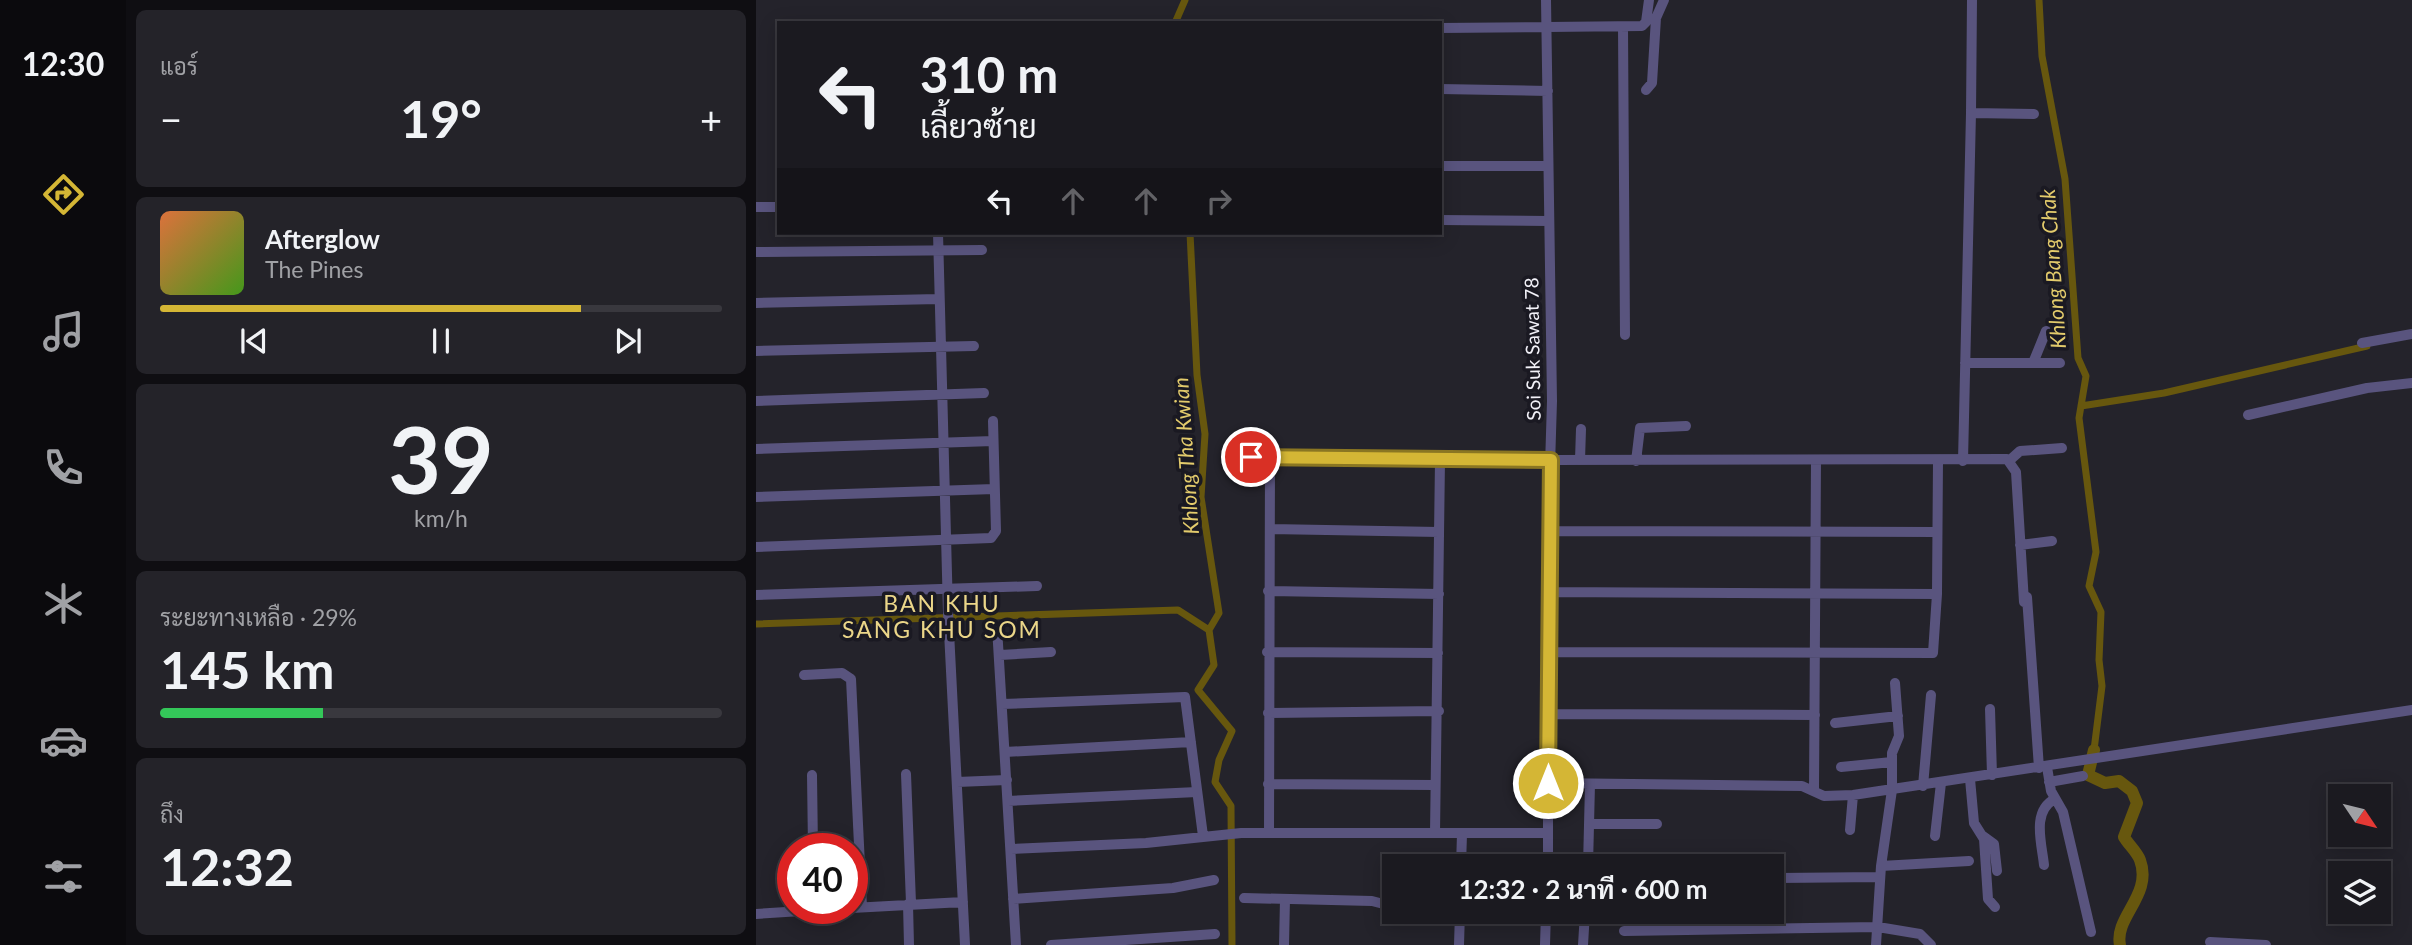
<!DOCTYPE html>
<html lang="th">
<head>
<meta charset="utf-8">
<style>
	body { margin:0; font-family:Lato,Sarabun,sans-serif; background:#242329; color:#f1f3f6; height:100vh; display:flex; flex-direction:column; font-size:26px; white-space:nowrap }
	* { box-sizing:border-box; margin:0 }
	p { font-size:23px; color:#a0a1a5 }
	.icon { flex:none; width:38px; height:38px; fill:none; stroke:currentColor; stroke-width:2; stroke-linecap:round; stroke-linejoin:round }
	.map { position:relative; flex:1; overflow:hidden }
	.sheet { display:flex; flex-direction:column; gap:10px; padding:10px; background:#0f0e12; width:630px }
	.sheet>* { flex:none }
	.banner { position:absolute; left:21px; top:21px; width:665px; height:214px; border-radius:0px; box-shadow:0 4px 18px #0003,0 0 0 2px #39383e; background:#1b1a20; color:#f1f3f6; overflow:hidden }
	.needle { width:46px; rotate:125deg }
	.fabs { position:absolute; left:1572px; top:784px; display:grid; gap:14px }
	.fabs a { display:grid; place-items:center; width:63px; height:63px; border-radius:0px; background:#1b1a20; box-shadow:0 4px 18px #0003,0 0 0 2px #39383e; font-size:35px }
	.speed { position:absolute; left:21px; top:833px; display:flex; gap:14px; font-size:35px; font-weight:700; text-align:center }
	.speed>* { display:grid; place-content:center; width:91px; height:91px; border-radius:50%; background:#1b1a20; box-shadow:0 4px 18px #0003,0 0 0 2px #39383e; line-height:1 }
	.speed .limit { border:10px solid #d22; background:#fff; color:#111 }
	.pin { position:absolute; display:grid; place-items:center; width:60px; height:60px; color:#fff; margin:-30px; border:4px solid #fff; border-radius:50%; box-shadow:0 2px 7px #0007 }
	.me { position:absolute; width:77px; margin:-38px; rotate:0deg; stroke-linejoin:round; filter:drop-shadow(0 0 5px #0008) }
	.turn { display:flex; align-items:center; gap:24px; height:147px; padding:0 28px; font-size:32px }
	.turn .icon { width:91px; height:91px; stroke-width:2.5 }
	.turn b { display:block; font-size:49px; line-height:60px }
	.lanes { display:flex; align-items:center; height:66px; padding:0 28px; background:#0003; justify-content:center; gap:35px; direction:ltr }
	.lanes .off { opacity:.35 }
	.big { font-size:52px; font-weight:700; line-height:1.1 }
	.sheet .card { flex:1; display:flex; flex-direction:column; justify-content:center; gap:10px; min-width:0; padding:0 24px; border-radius:10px; background:#242329 }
	.sheet .dial { align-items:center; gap:0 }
	.dial b { font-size:91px; line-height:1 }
	.song { display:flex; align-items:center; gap:21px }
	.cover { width:84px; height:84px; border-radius:10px; background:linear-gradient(135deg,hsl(20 70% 55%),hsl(100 70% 35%)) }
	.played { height:7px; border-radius:4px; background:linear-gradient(90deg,#d4b635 75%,#39383e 75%) }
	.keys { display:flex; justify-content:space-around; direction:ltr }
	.heat { display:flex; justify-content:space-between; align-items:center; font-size:38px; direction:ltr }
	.charge { height:10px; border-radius:5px; background:linear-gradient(90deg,#34c759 29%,#39383e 0) }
	.trip { position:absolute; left:626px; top:854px; width:402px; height:70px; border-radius:0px; background:#1b1a20; box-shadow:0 4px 18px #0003,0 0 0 2px #39383e; font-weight:700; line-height:70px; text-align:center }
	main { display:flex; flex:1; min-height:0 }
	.tabs { display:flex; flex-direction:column; width:126px; justify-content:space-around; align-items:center; background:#0b0a0d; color:#a0a1a5 }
	.tabs .icon { width:49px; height:49px }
	.tabs .selected { color:#d4b635 }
	.tabs b { font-size:32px; color:#f1f3f6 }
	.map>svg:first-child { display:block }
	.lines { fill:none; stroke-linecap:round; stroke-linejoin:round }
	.canal { stroke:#67570e; stroke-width:7 }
	.river { stroke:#67570e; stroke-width:12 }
	.minor { stroke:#59547e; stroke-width:10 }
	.route-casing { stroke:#8a7622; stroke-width:18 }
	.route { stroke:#d4b635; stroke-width:12 }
	.labels { text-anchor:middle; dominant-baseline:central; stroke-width:7; stroke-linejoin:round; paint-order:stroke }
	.street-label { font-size:19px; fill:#f2f1f8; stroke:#1a1922 }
	.water-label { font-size:21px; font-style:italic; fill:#e3cb6c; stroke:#1a1922 }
	.quarter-label { font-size:23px; letter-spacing:2px; fill:#ebd689; stroke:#1a1922 }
</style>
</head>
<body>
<main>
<nav class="tabs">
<b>12:30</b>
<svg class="icon selected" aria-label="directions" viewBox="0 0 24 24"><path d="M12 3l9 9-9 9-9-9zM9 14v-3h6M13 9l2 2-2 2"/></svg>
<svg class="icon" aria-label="music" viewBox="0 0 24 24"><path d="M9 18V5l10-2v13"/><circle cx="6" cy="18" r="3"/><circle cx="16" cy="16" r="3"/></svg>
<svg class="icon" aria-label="phone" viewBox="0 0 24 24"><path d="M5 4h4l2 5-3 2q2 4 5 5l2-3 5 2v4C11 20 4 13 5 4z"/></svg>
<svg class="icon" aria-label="climate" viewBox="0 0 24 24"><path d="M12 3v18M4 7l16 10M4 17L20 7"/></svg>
<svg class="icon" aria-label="car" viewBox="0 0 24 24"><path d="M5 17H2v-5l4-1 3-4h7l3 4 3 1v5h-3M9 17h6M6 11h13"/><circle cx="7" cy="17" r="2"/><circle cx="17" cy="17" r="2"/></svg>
<svg class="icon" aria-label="filters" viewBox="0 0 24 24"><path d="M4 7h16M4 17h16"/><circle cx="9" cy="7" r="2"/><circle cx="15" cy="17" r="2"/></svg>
</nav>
<section class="sheet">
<div class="card"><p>แอร์</p>
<div class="heat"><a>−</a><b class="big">19°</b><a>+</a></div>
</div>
<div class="card">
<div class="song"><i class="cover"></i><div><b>Afterglow</b><p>The Pines</p></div></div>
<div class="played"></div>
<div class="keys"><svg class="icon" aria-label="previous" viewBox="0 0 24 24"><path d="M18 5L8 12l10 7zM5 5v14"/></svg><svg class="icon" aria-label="pause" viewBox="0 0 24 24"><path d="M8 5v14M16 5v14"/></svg><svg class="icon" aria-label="next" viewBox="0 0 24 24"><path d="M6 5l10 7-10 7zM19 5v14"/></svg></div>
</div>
<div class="card dial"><b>39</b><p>km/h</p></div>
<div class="card"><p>ระยะทางเหลือ · 29%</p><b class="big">145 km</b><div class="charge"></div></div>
<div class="card"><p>ถึง</p><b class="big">12:32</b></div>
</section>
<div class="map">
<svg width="1656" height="945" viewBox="0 0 1656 945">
	<rect width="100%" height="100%" fill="#24232b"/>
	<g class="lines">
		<path class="canal" d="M 1283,0 L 1286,56 L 1309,179 L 1322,358 L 1330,376 L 1323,418 L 1340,552 L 1333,586 L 1345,612 L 1343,660 L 1346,686 L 1338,750
			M 419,23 L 429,0
			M 434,233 L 441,375 L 449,434 L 445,497 L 463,613 L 453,630 L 458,665 L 442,690 L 476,731 L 463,760 L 459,782 L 475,806 L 476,945
			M 1325,406 L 1408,393 L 1611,346
			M 0,624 L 422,610 L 453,630"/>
		<path class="river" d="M 1338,750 L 1332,775 L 1349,783 L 1363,781 L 1376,791 L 1381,803 L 1368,837 C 1372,844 1381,852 1384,860 C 1397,895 1358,917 1364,945"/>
		<path class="minor" d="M 790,0 L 796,401 L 792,531 L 792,866
			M 1216,0 L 1215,113 L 1278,114
			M 867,27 L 869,335
			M 684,28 L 886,26 L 890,22 L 893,0
			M 684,89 L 792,91
			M 890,90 L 896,83 L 900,18 L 908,0
			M 684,166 L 792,166
			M 0,207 L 23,207
			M 684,220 L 792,221
			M 182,233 L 192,612 L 209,945
			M 0,252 L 226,250
			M 0,303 L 183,299
			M 1606,343 L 1656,334
			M 0,351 L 218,346
			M 1209,363 L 1304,363
			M 1277,363 L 1290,331
			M 0,401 L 228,393
			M 1492,415 L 1611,388 L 1656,383
			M 0,449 L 237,441
			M 475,456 L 795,460 L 1251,459 L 1260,472 L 1268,602
			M 824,460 L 825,429
			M 1254,460 L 1264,451 L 1306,448
			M 880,461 L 884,428 L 930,426
			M 1207,461 L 1215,113
			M 0,497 L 238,489
			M 514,529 L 683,532
			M 792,531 L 1181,532
			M 1264,545 L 1296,541
			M 0,547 L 235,538 L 240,531 L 237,421
			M 512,591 L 683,594
			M 792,592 L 1181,594
			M 0,595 L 281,586
			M 1271,597 L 1283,768
			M 241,627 L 260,945
			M 511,652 L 682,653
			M 792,652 L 1177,653 L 1181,594 L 1182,461
			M 244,655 L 295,652
			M 48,675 L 86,673 L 95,679 L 106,907
			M 246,704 L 429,697 L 447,836
			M 1234,709 L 1236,775
			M 512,713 L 683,711
			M 792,714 L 1059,715
			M 1079,723 L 1142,716
			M 249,752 L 435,742
			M 1085,767 L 1136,762
			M 1291,767 L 1295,791 L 1307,812 L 1335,932
			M 150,774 L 155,903
			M 56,775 L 57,849
			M 1214,779 L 1218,823 L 1228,839 L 1232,899 L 1239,907
			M 201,782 L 251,780
			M 1293,782 L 1327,776
			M 792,783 L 1046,786 L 1068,796 L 1097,795 L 1656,710
			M 512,784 L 679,785
			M 1167,786 L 1175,695
			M 1058,791 L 1060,460
			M 252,801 L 441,792
			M 834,824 L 901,824
			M 1094,830 L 1097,795
			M 513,833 L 514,458
			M 679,833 L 684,460
			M 1179,836 L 1185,783
			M 1227,836 L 1238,844 L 1241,871
			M 255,849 L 390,843 L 485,833 L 792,833
			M 1288,865 C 1286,844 1275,811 1299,799
			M 705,866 L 706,834
			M 832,866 L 834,784
			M 1125,866 L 1213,861
			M 1017,878 L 1124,877
			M 488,898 L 616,901 L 639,907
			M 257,899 L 417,888 L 458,880
			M 152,904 L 153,945
			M 96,908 L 207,902
			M 673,912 L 704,914
			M 0,914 L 93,908
			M 868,931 L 1122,927 L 1164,934 L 1175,945
			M 1454,942 L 1510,945
			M 295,945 L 459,934
			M 528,945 L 529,899
			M 703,945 L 704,912
			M 789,945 L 790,912
			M 827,945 L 829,912
			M 1120,945 L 1125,866 L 1136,790 L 1136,753 L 1143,736 L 1139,683"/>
	</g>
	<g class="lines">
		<g class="route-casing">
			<path id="route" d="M 495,457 L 795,460 L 792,783"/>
		</g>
		<use href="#route" class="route"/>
	</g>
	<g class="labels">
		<g class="street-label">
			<text transform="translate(776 349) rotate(-91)">Soi Suk Sawat 78</text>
		</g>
		<g class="water-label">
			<text transform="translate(1296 269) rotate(-94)">Khlong Bang Chak</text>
			<text transform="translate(429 456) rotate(-94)">Khlong Tha Kwian</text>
		</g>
		<g class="quarter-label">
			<text x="186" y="603">BAN KHU<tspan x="186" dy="26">SANG KHU SOM</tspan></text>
		</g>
	</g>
</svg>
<div class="fabs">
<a><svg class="needle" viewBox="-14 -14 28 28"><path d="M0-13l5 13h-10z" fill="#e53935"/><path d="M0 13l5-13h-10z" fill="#a0a1a5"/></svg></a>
<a><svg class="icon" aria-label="layers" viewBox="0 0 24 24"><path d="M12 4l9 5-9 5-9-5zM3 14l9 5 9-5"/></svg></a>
</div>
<div class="speed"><div class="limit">40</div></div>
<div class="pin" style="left:495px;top:457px;background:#d93025"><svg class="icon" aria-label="arrive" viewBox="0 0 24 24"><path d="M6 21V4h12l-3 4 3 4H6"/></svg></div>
<svg class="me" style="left:792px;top:783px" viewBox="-20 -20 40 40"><circle r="17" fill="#d4b635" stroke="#fff" stroke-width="3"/><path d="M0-11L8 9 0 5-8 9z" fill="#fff"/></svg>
<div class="trip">12:32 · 2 นาที · 600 m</div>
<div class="banner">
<div class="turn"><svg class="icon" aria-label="left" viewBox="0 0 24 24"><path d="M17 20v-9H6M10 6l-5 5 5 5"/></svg><div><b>310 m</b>เลี้ยวซ้าย</div></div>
<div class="lanes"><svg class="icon" aria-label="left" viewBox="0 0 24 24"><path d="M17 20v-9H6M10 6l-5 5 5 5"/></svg><svg class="icon off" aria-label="ahead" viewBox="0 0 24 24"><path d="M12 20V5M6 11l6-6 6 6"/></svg><svg class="icon off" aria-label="ahead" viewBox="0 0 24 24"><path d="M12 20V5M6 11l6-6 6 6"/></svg><svg class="icon off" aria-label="right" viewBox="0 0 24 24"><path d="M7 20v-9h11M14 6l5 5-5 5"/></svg></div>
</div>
</div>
</main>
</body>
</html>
